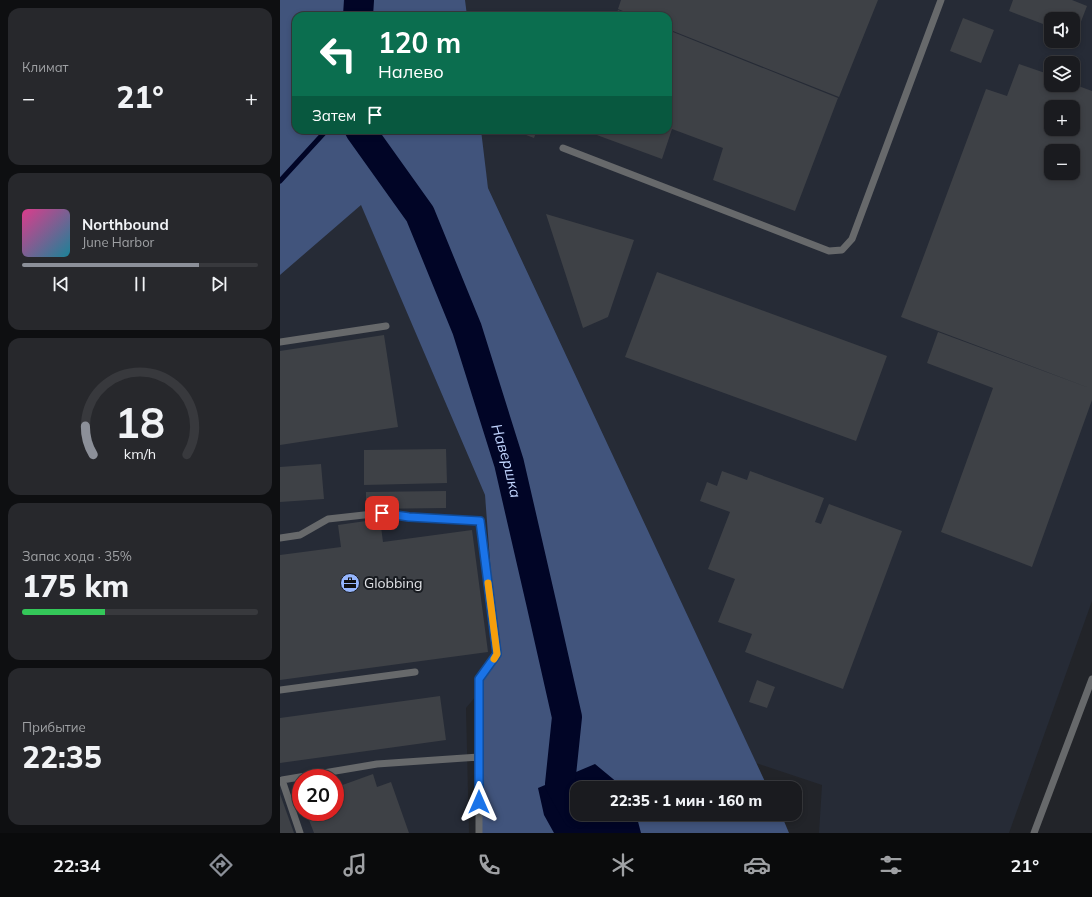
<!DOCTYPE html>
<html lang="ru">
<head>
<meta charset="utf-8">
<style>
	body { margin:0; font-family:Mulish,sans-serif; background:#27282c; color:#f1f3f6; height:100vh; display:flex; flex-direction:column; font-size:15px; white-space:nowrap }
	* { box-sizing:border-box; margin:0 }
	p { font-size:13px; color:#9fa1a4 }
	.icon { flex:none; width:22px; height:22px; fill:none; stroke:currentColor; stroke-width:2; stroke-linecap:round; stroke-linejoin:round }
	.map { position:relative; flex:1; overflow:hidden }
	.sheet { display:flex; flex-direction:column; gap:8px; padding:8px; background:#0e0f11; width:280px }
	.sheet>* { flex:none }
	.top-card { position:absolute; left:12px; top:12px; width:380px; height:122px; border-radius:12px; box-shadow:0 2px 6px #0003,0 0 0 1px #38393d; background:#0b6e4f; color:#fff; overflow:hidden }
	.controls { position:absolute; left:764px; top:12px; display:grid; gap:8px }
	.controls a { display:grid; place-items:center; width:36px; height:36px; border-radius:8px; background:#1a1b1f; box-shadow:0 2px 6px #0003,0 0 0 1px #38393d; font-size:20px }
	.speed { position:absolute; left:12px; top:769px; display:flex; gap:8px; font-size:20px; font-weight:700; text-align:center }
	.speed>* { display:grid; place-content:center; width:52px; height:52px; border-radius:50%; background:#1a1b1f; box-shadow:0 2px 6px #0003,0 0 0 1px #38393d; line-height:1 }
	.speed .limit { border:6px solid #d22; background:#fff; color:#111 }
	.pin { position:absolute; display:grid; place-items:center; width:34px; height:34px; color:#fff; margin:-17px; border-radius:8px; box-shadow:0 2px 6px #0006 }
	.me { position:absolute; width:44px; margin:-22px; rotate:0deg; stroke-linejoin:round; filter:drop-shadow(0 0 3px #0008) }
	.turn { display:flex; align-items:center; gap:14px; height:84px; padding:0 20px; font-size:18px }
	.turn .icon { width:52px; height:52px; stroke-width:2.5 }
	.turn b { display:block; font-size:28px; line-height:34px }
	.then { display:flex; align-items:center; height:38px; padding:0 20px; background:#0003; gap:8px; font-size:15px }
	.big { font-size:30px; font-weight:800; line-height:1.1 }
	.sheet .widget { flex:1; display:flex; flex-direction:column; justify-content:center; gap:6px; min-width:0; padding:0 14px; border-radius:12px; background:#27282c }
	.sheet .dial { align-items:center; gap:0 }
	.dial svg { height:104px; overflow:visible; fill:none; stroke:#38393d; stroke-width:7; stroke-linecap:round; text-anchor:middle }
	.dial text { fill:#f1f3f6; stroke:none }
	.song { display:flex; align-items:center; gap:12px }
	.cover { width:48px; height:48px; border-radius:6px; background:linear-gradient(135deg,hsl(330 70% 55%),hsl(190 70% 35%)) }
	.played { height:4px; border-radius:2px; background:linear-gradient(90deg,#8c9099 75%,#38393d 75%) }
	.keys { display:flex; justify-content:space-around; direction:ltr }
	.heat { display:flex; justify-content:space-between; align-items:center; font-size:22px; direction:ltr }
	.charge { height:6px; border-radius:3px; background:linear-gradient(90deg,#34c759 35%,#38393d 0) }
	.trip { position:absolute; left:290px; top:781px; width:232px; height:40px; border-radius:12px; background:#1a1b1f; box-shadow:0 2px 6px #0003,0 0 0 1px #38393d; font-weight:800; line-height:40px; text-align:center }
	.tab-bar { display:flex; height:64px; justify-content:space-around; align-items:center; background:#0a0b0c; color:#9fa1a4 }
	.tab-bar .icon { width:28px; height:28px }
	.tab-bar .on { color:#8c9099 }
	.tab-bar b { font-size:18px; color:#f1f3f6 }
	main { display:flex; flex:1; min-height:0 }
	.map>svg:first-child { display:block }
	.built { fill:#262b36; fill-rule:evenodd }
	.forest { fill:#41547c }
	.water { fill:#010526 }
	.lines { fill:none; stroke-linecap:round; stroke-linejoin:round }
	.stream { stroke:#010526; stroke-width:5 }
	.river { stroke:#010526; stroke-width:30 }
	.building { fill:#3e4146; fill-rule:evenodd }
	.lane { stroke:#67696b; stroke-width:7 }
	.route-casing { stroke:#114b97; stroke-width:10 }
	.route { stroke:#1a73e8; stroke-width:7 }
	.slow { stroke:#f59e0b; stroke-width:7 }
	.labels { text-anchor:middle; dominant-baseline:central; stroke-width:4; stroke-linejoin:round; paint-order:stroke }
	.poi-label { font-size:14px; fill:#e1e3e7; stroke:#181b20; text-anchor:start }
	.water-label { font-size:15px; font-style:italic; fill:#c2d6ff; stroke:#181b20 }
</style>
</head>
<body>
<main>
<section class="sheet">
<div class="widget"><p>Климат</p>
<div class="heat"><a>−</a><b class="big">21°</b><a>+</a></div>
</div>
<div class="widget">
<div class="song"><i class="cover"></i><div><b>Northbound</b><p>June Harbor</p></div></div>
<div class="played"></div>
<div class="keys"><svg class="icon" aria-label="previous" viewBox="0 0 24 24"><path d="M18 5L8 12l10 7zM5 5v14"/></svg><svg class="icon" aria-label="pause" viewBox="0 0 24 24"><path d="M8 5v14M16 5v14"/></svg><svg class="icon" aria-label="next" viewBox="0 0 24 24"><path d="M6 5l10 7-10 7zM19 5v14"/></svg></div>
</div>
<div class="widget dial"><svg viewBox="0 0 100 80">
<path d="M14 69A42 42 0 1 1 86 69"/>
<path d="M14 69A42 42 0 0 1 8 47" stroke="#8c9099"/>
<text x="50" y="56" font-size="32" font-weight="700">18</text>
<text x="50" y="72" font-size="11">km/h</text>
</svg></div>
<div class="widget"><p>Запас хода · 35%</p><b class="big">175 km</b><div class="charge"></div></div>
<div class="widget"><p>Прибытие</p><b class="big">22:35</b></div>
</section>
<div class="map">
<svg width="812" height="833" viewBox="0 0 812 833">
	<rect width="100%" height="100%" fill="#222429"/>
	<path class="built" d="M 179,0 L 812,0 L 812,601 L 729,833 L 539,833 L 542,785 L 476,763 L 208,188 L 199,130 L 388,130 L 388,16 L 182,16 ZM 771,19 L 793,19 L 793,41 L 771,41 ZM 771,63 L 793,63 L 793,85 L 771,85 ZM 771,107 L 793,107 L 793,129 L 771,129 ZM 771,151 L 793,151 L 793,173 L 771,173 Z
		M 81,204 L 205,495 L 228,658 L 186,708 L 189,833 L 0,833 L 0,275 ZM 21,778 L 55,778 L 55,812 L 21,812 Z"/>
	<path class="forest" d="M 0,0 L 185,0 L 187,16 L 16,16 L 16,130 L 201,130 L 208,188 L 488,788 L 297,788 L 297,814 L 501,814 L 509,833 L 199,833 L 199,679 L 217,654 L 205,495 L 81,205 L 0,275 Z"/>
	<path class="water" d="M 315,764 L 344,788 L 297,788 L 297,814 L 356,814 L 361,833 L 274,833 L 264,815 L 258,788 Z"/>
	<g class="lines">
		<path class="stream" d="M 0,181 L 44,133 L 51,130"/>
		<g class="river">
			<path d="M 78,16 L 79,0"/>
			<path id="s1" d="M 80,130 L 140,214 L 187,329 L 229,463 L 261,602 L 287,717 L 280,784 L 297,814"/>
		</g>
	</g>
	<path class="building" d="M 341,0 L 598,0 L 559,97 L 388,29 L 388,16 L 355,16 L 338,9 Z
		M 733,0 L 792,0 L 807,6 L 795,37 L 793,36 L 793,19 L 771,19 L 771,27 L 729,11 Z
		M 338,10 L 352,16 L 335,16 Z
		M 683,18 L 714,30 L 701,63 L 670,51 Z
		M 388,30 L 558,98 L 515,211 L 433,180 L 443,148 L 392,129 L 382,159 L 306,131 L 306,130 L 388,130 Z
		M 739,64 L 771,75 L 771,85 L 793,85 L 793,84 L 812,91 L 812,389 L 621,317 L 706,89 L 727,96 ZM 771,107 L 793,107 L 793,129 L 771,129 ZM 771,151 L 793,151 L 793,173 L 771,173 Z
		M 233,130 L 257,130 L 254,138 Z
		M 266,214 L 354,240 L 328,317 L 303,328 Z
		M 377,272 L 607,356 L 576,441 L 345,357 Z
		M 658,332 L 812,389 L 812,400 L 752,567 L 661,532 L 713,388 L 647,363 Z
		M 104,335 L 118,427 L 0,445 L 0,351 Z
		M 166,449 L 167,483 L 84,485 L 84,450 Z
		M 41,464 L 44,499 L 0,502 L 0,467 Z
		M 442,471 L 467,480 L 470,471 L 544,498 L 535,522 L 541,524 L 549,504 L 622,531 L 563,689 L 465,652 L 472,634 L 438,622 L 455,579 L 428,569 L 450,512 L 420,501 L 427,482 L 437,486 Z
		M 166,491 L 166,508 L 86,509 L 86,492 Z
		M 100,519 L 103,542 L 192,530 L 208,652 L 0,680 L 0,555 L 61,547 L 58,525 Z
		M 477,680 L 495,687 L 487,708 L 469,702 Z
		M 160,696 L 166,740 L 0,763 L 0,718 Z
		M 93,774 L 97,787 L 111,782 L 129,833 L 34,833 L 26,812 L 55,812 L 55,802 L 62,800 L 57,787 Z
		M 0,794 L 14,833 L 0,833 Z"/>
	<g class="lines">
		<path class="lane" d="M 283,148 L 549,251 L 562,250 L 572,239 L 661,0
			M 0,342 L 106,326
			M 0,538 L 20,535 L 48,519 L 102,513 L 129,517 L 200,521 L 217,654 L 199,679 L 199,833
			M 0,690 L 135,672
			M 20,833 L 2,780 L 97,764 L 199,757
			M 754,833 L 812,679"/>
	</g>
	<g class="lines">
		<g class="route-casing">
			<path id="route" d="M 102,513 L 129,517 L 200,521 L 217,654 L 199,679 L 199,802"/>
		</g>
		<use href="#route" class="route"/>
		<path class="slow" d="M 208,583 L 217,654 L 214,659"/>
	</g>
	<defs>
		<g id="office-disc" transform="scale(1)"><circle r="9.5" fill="#96b6fd" stroke="#181b20"/><path d="M-6-3h4V-5.5h4V-3h4V5H-6ZM-1-4.5V-3h2v-1.5ZM-6 0V1H6V0Z" fill="#111"/></g>
	</defs>
	<g fill-rule="evenodd">
		<use href="#office-disc" x="70" y="583"/>
	</g>
	<g class="labels">
		<g class="poi-label">
			<text x="84" y="583">Globbing</text>
		</g>
		<g class="water-label">
			<text stroke="none"><textPath href="#s1" startOffset="365">Навершка</textPath></text>
		</g>
	</g>
</svg>
<div class="controls">
<a><svg class="icon" aria-label="sound" viewBox="0 0 24 24"><path d="M4 9h4l5-4v14l-5-4H4zM17 9q2 3 0 6"/></svg></a>
<a><svg class="icon" aria-label="layers" viewBox="0 0 24 24"><path d="M12 4l9 5-9 5-9-5zM3 14l9 5 9-5"/></svg></a>
<a>+</a>
<a>−</a>
</div>
<div class="speed"><div class="limit">20</div></div>
<div class="pin" style="left:102px;top:513px;background:#d93025"><svg class="icon" aria-label="arrive" viewBox="0 0 24 24"><path d="M6 21V4h12l-3 4 3 4H6"/></svg></div>
<svg class="me" style="left:199px;top:802px" viewBox="-20 -20 40 40"><path d="M0-17L14 15 0 8-14 15z" fill="#1a73e8" stroke="#fff" stroke-width="4"/></svg>
<div class="trip">22:35 · 1 мин · 160 m</div>
<div class="top-card">
<div class="turn"><svg class="icon" aria-label="left" viewBox="0 0 24 24"><path d="M17 20v-9H6M10 6l-5 5 5 5"/></svg><div><b>120 m</b>Налево</div></div>
<div class="then">Затем<svg class="icon" aria-label="arrive" viewBox="0 0 24 24"><path d="M6 21V4h12l-3 4 3 4H6"/></svg></div>
</div>
</div>
</main>
<nav class="tab-bar">
<b>22:34</b>
<svg class="icon on" aria-label="directions" viewBox="0 0 24 24"><path d="M12 3l9 9-9 9-9-9zM9 14v-3h6M13 9l2 2-2 2"/></svg>
<svg class="icon" aria-label="music" viewBox="0 0 24 24"><path d="M9 18V5l10-2v13"/><circle cx="6" cy="18" r="3"/><circle cx="16" cy="16" r="3"/></svg>
<svg class="icon" aria-label="phone" viewBox="0 0 24 24"><path d="M5 4h4l2 5-3 2q2 4 5 5l2-3 5 2v4C11 20 4 13 5 4z"/></svg>
<svg class="icon" aria-label="climate" viewBox="0 0 24 24"><path d="M12 3v18M4 7l16 10M4 17L20 7"/></svg>
<svg class="icon" aria-label="car" viewBox="0 0 24 24"><path d="M5 17H2v-5l4-1 3-4h7l3 4 3 1v5h-3M9 17h6M6 11h13"/><circle cx="7" cy="17" r="2"/><circle cx="17" cy="17" r="2"/></svg>
<svg class="icon" aria-label="filters" viewBox="0 0 24 24"><path d="M4 7h16M4 17h16"/><circle cx="9" cy="7" r="2"/><circle cx="15" cy="17" r="2"/></svg>
<b>21°</b>
</nav>
</body>
</html>
